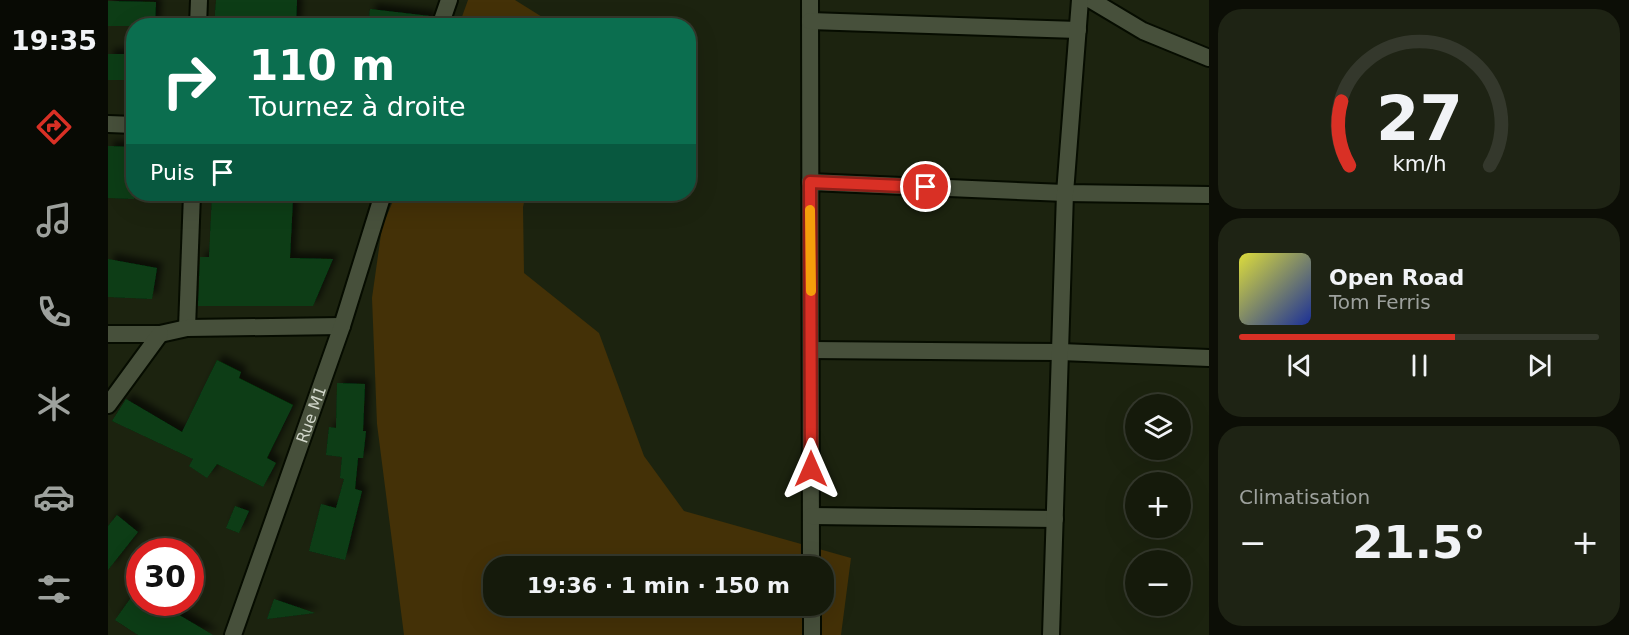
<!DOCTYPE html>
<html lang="fr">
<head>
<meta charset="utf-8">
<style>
	body { margin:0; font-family:"DejaVu Sans",sans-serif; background:#1e2314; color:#f1f3f6; height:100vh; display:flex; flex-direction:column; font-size:22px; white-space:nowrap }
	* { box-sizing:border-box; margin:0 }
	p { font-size:20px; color:#9da19d }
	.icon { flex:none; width:33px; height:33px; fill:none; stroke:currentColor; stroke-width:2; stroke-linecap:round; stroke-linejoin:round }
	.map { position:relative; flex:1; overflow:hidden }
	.sheet { display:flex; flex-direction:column; gap:9px; padding:9px; background:#0c0e06; width:420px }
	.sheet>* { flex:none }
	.guide { position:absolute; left:18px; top:18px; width:570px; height:183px; border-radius:24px; box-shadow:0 6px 24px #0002,0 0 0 2px #34382c; background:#0b6e4f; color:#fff; overflow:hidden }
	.buttons { position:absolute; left:1017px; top:394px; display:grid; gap:12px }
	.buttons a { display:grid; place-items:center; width:66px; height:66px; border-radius:50%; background:#151a0b; box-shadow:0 6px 24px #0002,0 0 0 2px #34382c; font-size:30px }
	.speed { position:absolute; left:18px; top:538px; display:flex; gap:12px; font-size:30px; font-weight:700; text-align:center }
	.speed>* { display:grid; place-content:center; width:78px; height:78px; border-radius:50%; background:#151a0b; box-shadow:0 6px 24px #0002,0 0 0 2px #34382c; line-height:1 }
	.speed .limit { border:9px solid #d22; background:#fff; color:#111 }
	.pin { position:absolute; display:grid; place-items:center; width:51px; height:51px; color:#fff; margin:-26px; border:3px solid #fff; border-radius:50%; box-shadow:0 2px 6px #0007 }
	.me { position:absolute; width:66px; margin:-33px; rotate:0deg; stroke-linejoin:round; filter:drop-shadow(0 0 4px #0008) }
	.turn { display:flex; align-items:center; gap:21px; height:126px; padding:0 24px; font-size:27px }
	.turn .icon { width:78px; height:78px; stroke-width:2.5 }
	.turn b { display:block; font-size:42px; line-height:51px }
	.then { display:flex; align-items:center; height:57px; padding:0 24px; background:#0003; gap:12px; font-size:22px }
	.big { font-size:45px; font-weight:800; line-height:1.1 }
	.sheet .card { flex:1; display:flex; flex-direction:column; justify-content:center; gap:9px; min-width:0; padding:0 21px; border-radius:24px; background:#1e2314 }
	.sheet .dial { align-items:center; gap:0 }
	.dial svg { height:156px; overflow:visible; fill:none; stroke:#34382c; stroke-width:7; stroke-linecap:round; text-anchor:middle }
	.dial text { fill:#f1f3f6; stroke:none }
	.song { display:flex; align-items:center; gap:18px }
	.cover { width:72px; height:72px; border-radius:9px; background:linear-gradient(135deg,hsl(60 70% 55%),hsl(230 70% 35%)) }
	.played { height:6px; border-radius:3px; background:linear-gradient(90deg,#d93025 60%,#34382c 60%) }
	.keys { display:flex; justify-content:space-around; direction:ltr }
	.heat { display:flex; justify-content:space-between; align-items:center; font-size:33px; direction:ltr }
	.trip { position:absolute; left:375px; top:556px; width:351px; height:60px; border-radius:24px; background:#151a0b; box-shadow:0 6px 24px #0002,0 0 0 2px #34382c; font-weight:800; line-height:60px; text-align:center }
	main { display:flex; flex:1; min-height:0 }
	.tabs { display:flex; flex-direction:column; width:108px; justify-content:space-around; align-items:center; background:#080a04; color:#9da19d }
	.tabs .icon { width:42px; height:42px }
	.tabs .selected { color:#d93025 }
	.tabs b { font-size:27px; color:#f1f3f6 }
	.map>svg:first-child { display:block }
	.green { fill:#443107; fill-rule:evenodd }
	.building { fill:#093e16; filter:url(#shadow) }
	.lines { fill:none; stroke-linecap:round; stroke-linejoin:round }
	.minor-casing { stroke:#060c00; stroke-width:20 }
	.minor { stroke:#47503b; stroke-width:16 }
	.route-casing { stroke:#8d1f18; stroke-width:15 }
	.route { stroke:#d93025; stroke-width:10 }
	.slow { stroke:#f59e0b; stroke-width:10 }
	.labels { text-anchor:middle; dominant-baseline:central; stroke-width:6; stroke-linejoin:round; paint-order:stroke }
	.street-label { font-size:16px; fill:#d2d7cb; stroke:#080b04 }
</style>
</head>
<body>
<main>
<nav class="tabs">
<b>19:35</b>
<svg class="icon selected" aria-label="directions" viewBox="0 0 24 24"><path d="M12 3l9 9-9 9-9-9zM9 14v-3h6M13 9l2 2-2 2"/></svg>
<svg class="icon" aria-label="music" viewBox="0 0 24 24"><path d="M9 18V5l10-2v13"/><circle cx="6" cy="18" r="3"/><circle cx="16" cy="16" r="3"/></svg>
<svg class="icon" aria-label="phone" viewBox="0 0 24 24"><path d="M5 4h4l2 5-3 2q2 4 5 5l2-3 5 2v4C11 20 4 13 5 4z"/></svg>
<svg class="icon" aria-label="climate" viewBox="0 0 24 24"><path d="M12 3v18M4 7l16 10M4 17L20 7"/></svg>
<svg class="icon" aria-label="car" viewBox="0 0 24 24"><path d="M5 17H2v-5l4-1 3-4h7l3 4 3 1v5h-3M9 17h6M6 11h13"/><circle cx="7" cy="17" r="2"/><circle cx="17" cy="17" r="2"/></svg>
<svg class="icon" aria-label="filters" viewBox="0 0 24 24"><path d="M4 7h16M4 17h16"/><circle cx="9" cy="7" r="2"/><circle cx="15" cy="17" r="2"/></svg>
</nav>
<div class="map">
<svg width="1101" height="635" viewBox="0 0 1101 635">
	<defs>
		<filter id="shadow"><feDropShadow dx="5.5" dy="-5.5" stdDeviation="3" flood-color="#0009"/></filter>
	</defs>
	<rect width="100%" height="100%" fill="#1c230f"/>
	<path class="green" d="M 360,0 L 407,0 L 447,25 L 351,25 Z
		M 288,194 L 418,194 L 415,207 L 416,273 L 491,333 L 536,456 L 576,511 L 743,558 L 733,635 L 296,635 L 269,424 L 264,298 L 274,227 ZM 386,567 L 716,567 L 716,606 L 386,606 Z"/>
	<path class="building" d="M 108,0 L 189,0 L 188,26 L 106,26 Z
		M 0,1 L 48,2 L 47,26 L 0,26 Z
		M 262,9 L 322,16 L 322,26 L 260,26 Z
		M 0,54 L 18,54 L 18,80 L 0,80 Z
		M 0,146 L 26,147 L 26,199 L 0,198 Z
		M 104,194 L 140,194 L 140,197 L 185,199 L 182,258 L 225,259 L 205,306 L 90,306 L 92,257 L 101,257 Z
		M 0,259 L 49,268 L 44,299 L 0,297 Z
		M 109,360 L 133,372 L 131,378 L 185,405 L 159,458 L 168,463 L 155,487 L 109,464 L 99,478 L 81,466 L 85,459 L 4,421 L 18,399 L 74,432 Z
		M 229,383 L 257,384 L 255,431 L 258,431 L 255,458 L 250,458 L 247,489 L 254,491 L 237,560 L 201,551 L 213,504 L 228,508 L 236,479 L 232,478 L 234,457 L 218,455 L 221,427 L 228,428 Z
		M 127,506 L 141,511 L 131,533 L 118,528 Z
		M 9,515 L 30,532 L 0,570 L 0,526 Z
		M 32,585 L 32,603 L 51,603 L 105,635 L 30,635 L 7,620 Z
		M 166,599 L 207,613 L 159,619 Z"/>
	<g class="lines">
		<g class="minor-casing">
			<g id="minor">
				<path d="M 702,0 L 703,567"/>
				<path d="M 983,0 L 1035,31 L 1101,58"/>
				<path d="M 702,21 L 970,30"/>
				<path d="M 90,26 L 91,0"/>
				<path d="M 332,26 L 341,0"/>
				<path d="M 0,124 L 26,125"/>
				<path d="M 702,182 L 957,193 L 1101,195"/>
				<path d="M 79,328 L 84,194"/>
				<path d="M 0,334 L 52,334 L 79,328 L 234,326"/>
				<path d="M 703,350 L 953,352 L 1101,358"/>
				<path d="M 0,405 L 52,334"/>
				<path d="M 703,516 L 947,519"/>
				<path d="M 704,606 L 704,635"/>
				<path id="s1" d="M 125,635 L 234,326 L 275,194"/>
				<path d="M 943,635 L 957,193 L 972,0"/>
			</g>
		</g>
		<use href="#minor" class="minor"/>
	</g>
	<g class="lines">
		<g class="route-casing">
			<path id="route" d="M 703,469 L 702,182 L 818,187"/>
		</g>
		<use href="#route" class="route"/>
		<path class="slow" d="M 702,210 L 703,291"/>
	</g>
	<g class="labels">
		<g class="street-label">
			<text stroke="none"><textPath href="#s1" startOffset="234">Rue M1</textPath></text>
		</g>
	</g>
</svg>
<div class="buttons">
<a><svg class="icon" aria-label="layers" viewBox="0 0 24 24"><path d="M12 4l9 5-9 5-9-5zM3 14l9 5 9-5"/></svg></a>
<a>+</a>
<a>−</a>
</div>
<div class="speed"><div class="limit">30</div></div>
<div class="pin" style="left:818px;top:187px;background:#d93025"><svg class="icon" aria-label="arrive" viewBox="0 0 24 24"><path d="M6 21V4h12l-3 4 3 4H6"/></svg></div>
<svg class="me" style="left:703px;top:469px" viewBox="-20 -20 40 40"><path d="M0-17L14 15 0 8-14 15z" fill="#d93025" stroke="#fff" stroke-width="4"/></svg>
<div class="trip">19:36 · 1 min · 150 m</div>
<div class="guide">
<div class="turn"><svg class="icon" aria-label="right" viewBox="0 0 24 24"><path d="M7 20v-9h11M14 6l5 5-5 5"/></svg><div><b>110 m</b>Tournez à droite</div></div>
<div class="then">Puis<svg class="icon" aria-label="arrive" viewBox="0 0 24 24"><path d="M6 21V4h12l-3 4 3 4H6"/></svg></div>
</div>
</div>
<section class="sheet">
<div class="card dial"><svg viewBox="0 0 100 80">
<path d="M14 69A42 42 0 1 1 86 69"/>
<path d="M14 69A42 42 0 0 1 10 36" stroke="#d93025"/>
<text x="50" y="56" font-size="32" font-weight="700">27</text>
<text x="50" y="72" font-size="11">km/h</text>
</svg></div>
<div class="card">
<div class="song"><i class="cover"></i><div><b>Open Road</b><p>Tom Ferris</p></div></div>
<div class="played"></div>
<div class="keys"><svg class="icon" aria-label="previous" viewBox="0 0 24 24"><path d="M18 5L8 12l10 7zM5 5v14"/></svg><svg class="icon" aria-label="pause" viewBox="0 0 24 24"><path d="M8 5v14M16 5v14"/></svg><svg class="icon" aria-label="next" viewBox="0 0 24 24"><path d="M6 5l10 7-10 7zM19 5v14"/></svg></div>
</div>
<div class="card"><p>Climatisation</p>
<div class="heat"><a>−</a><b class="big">21.5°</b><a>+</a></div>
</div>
</section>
</main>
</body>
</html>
